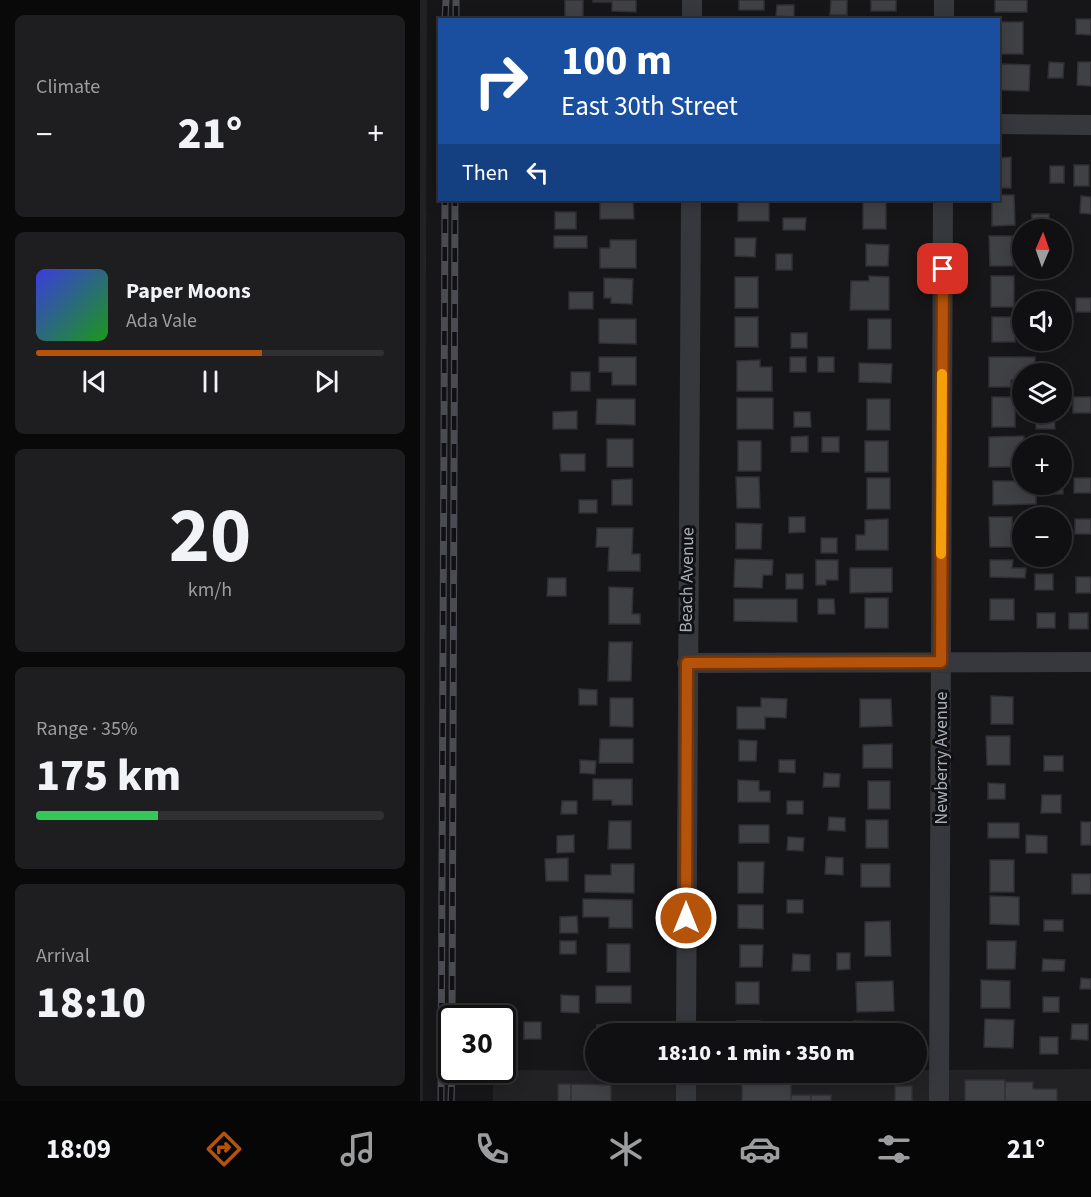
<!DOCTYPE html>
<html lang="en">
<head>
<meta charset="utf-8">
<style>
	body { margin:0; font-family:"Source Sans 3",sans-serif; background:#1e1e20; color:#f1f3f6; height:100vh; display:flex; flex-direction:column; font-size:22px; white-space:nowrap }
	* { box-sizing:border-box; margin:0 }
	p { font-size:20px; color:#9c9d9f }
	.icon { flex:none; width:33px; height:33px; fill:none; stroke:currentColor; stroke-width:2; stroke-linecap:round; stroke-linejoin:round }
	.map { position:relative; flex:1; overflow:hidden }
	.panel { display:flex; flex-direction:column; gap:15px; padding:15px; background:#09090a; width:420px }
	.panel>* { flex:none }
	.top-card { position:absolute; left:18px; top:18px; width:562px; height:183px; border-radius:0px; box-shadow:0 3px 15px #0003,0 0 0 2px #303032; background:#1a4fa0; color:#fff; overflow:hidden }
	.needle { width:39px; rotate:2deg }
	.buttons { position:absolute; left:592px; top:219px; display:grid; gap:12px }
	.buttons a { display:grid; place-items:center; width:60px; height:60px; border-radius:50%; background:#101012; box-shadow:0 3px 15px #0003,0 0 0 2px #303032; font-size:30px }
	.speed { position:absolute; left:18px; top:1005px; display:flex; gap:12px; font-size:30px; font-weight:700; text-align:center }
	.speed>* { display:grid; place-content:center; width:78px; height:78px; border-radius:50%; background:#101012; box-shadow:0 3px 15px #0003,0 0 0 2px #303032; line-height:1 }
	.speed .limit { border:3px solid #111; border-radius:9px; background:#fff; color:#111 }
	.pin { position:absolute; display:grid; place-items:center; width:51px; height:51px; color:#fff; margin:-26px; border-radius:12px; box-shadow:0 3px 9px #0006 }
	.me { position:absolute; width:66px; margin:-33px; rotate:0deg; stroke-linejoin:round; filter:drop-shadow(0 0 4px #0008) }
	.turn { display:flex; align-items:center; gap:21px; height:126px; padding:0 24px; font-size:27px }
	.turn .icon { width:78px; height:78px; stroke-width:2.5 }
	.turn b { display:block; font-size:42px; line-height:51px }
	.then { display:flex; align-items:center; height:57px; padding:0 24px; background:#0003; gap:12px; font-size:22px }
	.big { font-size:45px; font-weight:800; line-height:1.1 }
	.panel .tile { flex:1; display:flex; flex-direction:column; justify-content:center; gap:9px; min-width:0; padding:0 21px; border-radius:9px; background:#1e1e20 }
	.panel .dial { align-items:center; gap:0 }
	.dial b { font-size:78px; line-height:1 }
	.song { display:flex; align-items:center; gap:18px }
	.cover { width:72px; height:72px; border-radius:9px; background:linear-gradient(135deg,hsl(240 70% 55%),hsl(120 70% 35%)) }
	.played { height:6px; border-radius:3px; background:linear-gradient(90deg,#b45309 65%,#303032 65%) }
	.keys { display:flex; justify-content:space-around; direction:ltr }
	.heat { display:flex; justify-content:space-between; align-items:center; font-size:33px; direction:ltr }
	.charge { height:9px; border-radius:4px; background:linear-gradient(90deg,#34c759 35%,#303032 0) }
	.trip { position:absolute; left:165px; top:1023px; width:342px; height:60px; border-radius:30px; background:#101012; box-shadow:0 3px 15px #0003,0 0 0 2px #303032; font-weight:800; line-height:60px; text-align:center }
	.dock { display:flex; height:96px; justify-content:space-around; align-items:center; background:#060607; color:#9c9d9f }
	.dock .icon { width:42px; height:42px }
	.dock .selected { color:#b45309 }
	.dock b { font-size:27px; color:#f1f3f6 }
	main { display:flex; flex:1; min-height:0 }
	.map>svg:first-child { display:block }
	.built { fill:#222225 }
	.building { fill:#404145; stroke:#303034; stroke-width:1.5 }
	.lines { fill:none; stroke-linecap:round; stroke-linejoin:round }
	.minor { stroke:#37383d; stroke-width:20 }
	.rail-casing { stroke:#4a4c52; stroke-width:7 }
	.rail { stroke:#111113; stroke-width:4.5; stroke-dasharray:14; stroke-linecap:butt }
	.route-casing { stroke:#753606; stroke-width:15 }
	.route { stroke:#b45309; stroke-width:10 }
	.slow { stroke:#f59e0b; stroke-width:10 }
	.labels { text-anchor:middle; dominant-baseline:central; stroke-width:6; stroke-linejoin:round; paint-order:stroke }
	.street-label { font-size:18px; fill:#a8adb8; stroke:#111113 }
</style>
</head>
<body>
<main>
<section class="panel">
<div class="tile"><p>Climate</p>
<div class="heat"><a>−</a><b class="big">21°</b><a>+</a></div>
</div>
<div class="tile">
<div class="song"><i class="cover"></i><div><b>Paper Moons</b><p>Ada Vale</p></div></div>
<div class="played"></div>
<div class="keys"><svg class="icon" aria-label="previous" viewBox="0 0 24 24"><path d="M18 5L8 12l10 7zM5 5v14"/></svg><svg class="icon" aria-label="pause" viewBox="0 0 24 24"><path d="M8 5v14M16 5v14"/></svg><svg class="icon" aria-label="next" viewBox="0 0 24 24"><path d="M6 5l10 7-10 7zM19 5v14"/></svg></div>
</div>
<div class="tile dial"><b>20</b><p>km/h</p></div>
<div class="tile"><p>Range · 35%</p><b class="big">175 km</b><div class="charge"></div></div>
<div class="tile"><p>Arrival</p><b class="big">18:10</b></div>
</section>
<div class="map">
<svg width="671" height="1101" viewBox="0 0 671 1101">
	<rect width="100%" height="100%" fill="#161618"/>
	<path class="built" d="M 0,0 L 7,0 L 3,1101 L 0,1101 Z
		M 671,1069 L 671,1101 L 73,1101 L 73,1070 L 496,1072 L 497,1070 Z"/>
	<path class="building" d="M 145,0 L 163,0 L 163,17 L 145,17 Z
		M 173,0 L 216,0 L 216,12 L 192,11 L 192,2 L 173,2 Z
		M 319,0 L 344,0 L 344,10 L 319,10 Z
		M 411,0 L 427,0 L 427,15 L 410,15 Z
		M 451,0 L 476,0 L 476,11 L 451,11 Z
		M 575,0 L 607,0 L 607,12 L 575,12 Z
		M 357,5 L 374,5 L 374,17 L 356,16 Z
		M 656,19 L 671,19 L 671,35 L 656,34 Z
		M 580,22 L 603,22 L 603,54 L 580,54 Z
		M 629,62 L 644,63 L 643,78 L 628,78 Z
		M 658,62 L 671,62 L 671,86 L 657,85 Z
		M 579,64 L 610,65 L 609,91 L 579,90 Z
		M 591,157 L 591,188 L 579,188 L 579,158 Z
		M 654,165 L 669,165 L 669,186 L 654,186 Z
		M 630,166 L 644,166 L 644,183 L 630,183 Z
		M 579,195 L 594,195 L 595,225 L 572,226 L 572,200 L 579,200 Z
		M 661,196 L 671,197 L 671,214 L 660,213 Z
		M 443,200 L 466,200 L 466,229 L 443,229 Z
		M 180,201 L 213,201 L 214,219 L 180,219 Z
		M 318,201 L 349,201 L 349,221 L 318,221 Z
		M 135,212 L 156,212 L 156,229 L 135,229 Z
		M 612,214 L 629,214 L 629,228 L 612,228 Z
		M 363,218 L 386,218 L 385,230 L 363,230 Z
		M 134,236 L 167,236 L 167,248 L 134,248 Z
		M 569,236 L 592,236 L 593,266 L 570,266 Z
		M 315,238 L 336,238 L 335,257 L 315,256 Z
		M 190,240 L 216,240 L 216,268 L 180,268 L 180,248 L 190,248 Z
		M 446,244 L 469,245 L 468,266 L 446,266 Z
		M 356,254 L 372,254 L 372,270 L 356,270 Z
		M 449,276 L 469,277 L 469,310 L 430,310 L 431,281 L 449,281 Z
		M 571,276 L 594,276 L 594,307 L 571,307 Z
		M 315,277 L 338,277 L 338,308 L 315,308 Z
		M 184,278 L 213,279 L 212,304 L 191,303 L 191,298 L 184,298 Z
		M 149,292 L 173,292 L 173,309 L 149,309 Z
		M 656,298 L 671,298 L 671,312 L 656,312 Z
		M 315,317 L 338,317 L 338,347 L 315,347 Z
		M 572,317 L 595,317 L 595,342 L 572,342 Z
		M 179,319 L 216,319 L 216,344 L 179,343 Z
		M 448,319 L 471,319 L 471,349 L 448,349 Z
		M 371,333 L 387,333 L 387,348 L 371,348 Z
		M 179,357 L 216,357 L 216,385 L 192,385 L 192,372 L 179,372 Z
		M 370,357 L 386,357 L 386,372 L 370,372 Z
		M 398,357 L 414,357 L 414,372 L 398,372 Z
		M 569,357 L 615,357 L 615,374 L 603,374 L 603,380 L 591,380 L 591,387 L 569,387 Z
		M 340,360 L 340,367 L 352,367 L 352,391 L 317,391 L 317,361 Z
		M 439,363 L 472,364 L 471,383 L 439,382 Z
		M 151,372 L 170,372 L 170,391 L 151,391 Z
		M 572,397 L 595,397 L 595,427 L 572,427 Z
		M 653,397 L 671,397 L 671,413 L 653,413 Z
		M 317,398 L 353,398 L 353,429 L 317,429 Z
		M 177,399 L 215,399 L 215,425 L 176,424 Z
		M 447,399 L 470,399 L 470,430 L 447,430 Z
		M 157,411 L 157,429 L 133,429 L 133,412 Z
		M 374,412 L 390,412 L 391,427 L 374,427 Z
		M 616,413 L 634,413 L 635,429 L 616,429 Z
		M 388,436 L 388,452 L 371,452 L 371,437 Z
		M 604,436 L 603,461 L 592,461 L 592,467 L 569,467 L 569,437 Z
		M 402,437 L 419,437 L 419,452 L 402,452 Z
		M 187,439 L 213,439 L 213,467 L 187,467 Z
		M 318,441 L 341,441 L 341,471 L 318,471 Z
		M 445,441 L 468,441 L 468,472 L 445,472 Z
		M 140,454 L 165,454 L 165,471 L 141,471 Z
		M 316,477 L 339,477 L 340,508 L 317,508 Z
		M 447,478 L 470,478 L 470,509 L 447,509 Z
		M 643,478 L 643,494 L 629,494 L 629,484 L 642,484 Z
		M 654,478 L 671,478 L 671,493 L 654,493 Z
		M 212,479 L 212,505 L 192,505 L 192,480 Z
		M 573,481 L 603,481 L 603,484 L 616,484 L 616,504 L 573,505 Z
		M 159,500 L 177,500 L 177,513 L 159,513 Z
		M 369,517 L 385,517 L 385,532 L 369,533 Z
		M 569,517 L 592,517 L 593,547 L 570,547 Z
		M 468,519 L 468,550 L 436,550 L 436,535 L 445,535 L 445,520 Z
		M 655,519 L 671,519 L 671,534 L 655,534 Z
		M 316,523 L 342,524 L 341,549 L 316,549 Z
		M 177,528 L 213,528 L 212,554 L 220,554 L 220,571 L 188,571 L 189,547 L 176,547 Z
		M 401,538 L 417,538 L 417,553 L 401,553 Z
		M 315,559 L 353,560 L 352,575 L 343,575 L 342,588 L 314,587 Z
		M 396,560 L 418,560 L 418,580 L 406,580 L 406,585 L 396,585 Z
		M 570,560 L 593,560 L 592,568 L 606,568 L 605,578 L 570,577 Z
		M 430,568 L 472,568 L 472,592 L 430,593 Z
		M 366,574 L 383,574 L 383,589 L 366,589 Z
		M 615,574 L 633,574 L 633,590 L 615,590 Z
		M 656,577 L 671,577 L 671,593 L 656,593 Z
		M 128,578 L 146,578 L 146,596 L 127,596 Z
		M 189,587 L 213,588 L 212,614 L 220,614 L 220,624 L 189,624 Z
		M 445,598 L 468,598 L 468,628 L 445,628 Z
		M 314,599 L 377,599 L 377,622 L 314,621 Z
		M 398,599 L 414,599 L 415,614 L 398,614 Z
		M 570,599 L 594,599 L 594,620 L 570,620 Z
		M 617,613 L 635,613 L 635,628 L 617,628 Z
		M 649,613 L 668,613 L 668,629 L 649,629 Z
		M 189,642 L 212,642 L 211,681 L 188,681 Z
		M 159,689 L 177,690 L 177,705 L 159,705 Z
		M 571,696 L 593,697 L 593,724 L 571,724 Z
		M 190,698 L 213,698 L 213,727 L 190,726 Z
		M 341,698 L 367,699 L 366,718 L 345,717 L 345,729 L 317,729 L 317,707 L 341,707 Z
		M 440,699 L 471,699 L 472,726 L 440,727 Z
		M 566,736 L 590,736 L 590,765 L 567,765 Z
		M 180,739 L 213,739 L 213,763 L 179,763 Z
		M 319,740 L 337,741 L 336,761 L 319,761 Z
		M 472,744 L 472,768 L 443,768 L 443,745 Z
		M 624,756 L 643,756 L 643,771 L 624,771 Z
		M 160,760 L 176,761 L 175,774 L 160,773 Z
		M 359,760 L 375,760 L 375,773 L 359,772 Z
		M 404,773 L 420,774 L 419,787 L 403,787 Z
		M 173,779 L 212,779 L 212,805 L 192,805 L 192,800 L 173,800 Z
		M 318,780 L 339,781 L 339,791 L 350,791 L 350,802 L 318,802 Z
		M 448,781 L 470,781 L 470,809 L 448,809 Z
		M 568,783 L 585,784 L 585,799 L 568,799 Z
		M 622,795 L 641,795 L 641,813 L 621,813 Z
		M 142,801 L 157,801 L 157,814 L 141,814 Z
		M 367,801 L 383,801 L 383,814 L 367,814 Z
		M 409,817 L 425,818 L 425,831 L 408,830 Z
		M 446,820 L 468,820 L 468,848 L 446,848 Z
		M 189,821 L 211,821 L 211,849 L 188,849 Z
		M 661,822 L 671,822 L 671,845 L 661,845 Z
		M 568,823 L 599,823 L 599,838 L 568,838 Z
		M 319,825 L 349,825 L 349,843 L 319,843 Z
		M 154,835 L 154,852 L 137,853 L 137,836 Z
		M 606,835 L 627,836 L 627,853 L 606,853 Z
		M 368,837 L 384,838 L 383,851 L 367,850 Z
		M 406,857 L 423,858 L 423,875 L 405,874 Z
		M 148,858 L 148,881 L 126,881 L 125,859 Z
		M 570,860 L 594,860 L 594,892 L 570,892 Z
		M 318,862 L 344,862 L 343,893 L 318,893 Z
		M 191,864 L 214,864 L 214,893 L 165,892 L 165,875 L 191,875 Z
		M 441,864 L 470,864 L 470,887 L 441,887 Z
		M 652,874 L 671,874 L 671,894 L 652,894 Z
		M 570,896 L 599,897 L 599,925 L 570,924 Z
		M 163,899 L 212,900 L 212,928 L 189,928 L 189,917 L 163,917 Z
		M 367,900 L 383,900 L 383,913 L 367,913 Z
		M 318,905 L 343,905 L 343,929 L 318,928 Z
		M 157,916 L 158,933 L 140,933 L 140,917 Z
		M 624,920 L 643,920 L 643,931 L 624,931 Z
		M 470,921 L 471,956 L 445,956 L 445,922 Z
		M 140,941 L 156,941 L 156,954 L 140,954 Z
		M 567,941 L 596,941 L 595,969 L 567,969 Z
		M 187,944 L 210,944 L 210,972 L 187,972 Z
		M 320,945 L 343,945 L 342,967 L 320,967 Z
		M 417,953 L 430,953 L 430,969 L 417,970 Z
		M 373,954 L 390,955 L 390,971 L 372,971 Z
		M 623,959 L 645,960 L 644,971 L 622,971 Z
		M 661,978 L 671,979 L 671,989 L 660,989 Z
		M 561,980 L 590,981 L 590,1008 L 561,1008 Z
		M 473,981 L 474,1011 L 437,1012 L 436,982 Z
		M 316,982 L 339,982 L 339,1004 L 316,1004 Z
		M 176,986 L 211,986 L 211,1003 L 176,1003 Z
		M 141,995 L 159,996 L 159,1013 L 141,1012 Z
		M 623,997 L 639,997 L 639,1012 L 623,1012 Z
		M 565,1019 L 594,1020 L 593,1048 L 564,1047 Z
		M 317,1021 L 340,1021 L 340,1034 L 317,1034 Z
		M 434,1021 L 471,1022 L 470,1034 L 434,1034 Z
		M 104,1022 L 121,1022 L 121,1039 L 104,1039 Z
		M 652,1024 L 668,1024 L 668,1040 L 651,1039 Z
		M 177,1025 L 210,1025 L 210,1034 L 177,1034 Z
		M 620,1037 L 638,1037 L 638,1054 L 620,1054 Z
		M 322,1080 L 371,1080 L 371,1101 L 322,1101 Z
		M 545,1080 L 585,1080 L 585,1101 L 545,1101 Z
		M 585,1082 L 613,1082 L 613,1089 L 637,1089 L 637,1101 L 585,1101 Z
		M 138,1084 L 151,1084 L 151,1101 L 138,1101 Z
		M 151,1084 L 191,1085 L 191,1101 L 151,1101 Z
		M 475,1086 L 492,1086 L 492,1101 L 475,1101 Z
		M 371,1095 L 391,1095 L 391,1101 L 371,1101 Z
		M 391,1095 L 411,1095 L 411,1101 L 391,1101 Z"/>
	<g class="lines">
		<path class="minor" d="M 272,20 L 272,0
			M 524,20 L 524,0
			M 579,124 L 671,125
			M 267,663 L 671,662
			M 266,1034 L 271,200
			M 266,1101 L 266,1072
			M 519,1101 L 523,200"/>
		<g class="rail-casing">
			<path id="rail" d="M 25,20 L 26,0
				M 36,20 L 36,0
				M 32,1018 L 35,200
				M 21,1101 L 25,200
				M 31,1101 L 32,1070"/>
		</g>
		<use href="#rail" class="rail"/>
	</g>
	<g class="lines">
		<g class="route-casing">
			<path id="route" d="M 266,918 L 267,663 L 521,662 L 523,269"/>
		</g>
		<use href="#route" class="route"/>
		<path class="slow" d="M 521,554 L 522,374"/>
	</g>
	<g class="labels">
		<g class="street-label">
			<text transform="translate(267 580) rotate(-89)">Beach Avenue</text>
			<text transform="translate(521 758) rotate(-90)">Newberry Avenue</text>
		</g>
	</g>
</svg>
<div class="buttons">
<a><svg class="needle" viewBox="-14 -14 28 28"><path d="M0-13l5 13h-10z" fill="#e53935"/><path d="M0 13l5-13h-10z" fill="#9c9d9f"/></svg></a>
<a><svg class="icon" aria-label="sound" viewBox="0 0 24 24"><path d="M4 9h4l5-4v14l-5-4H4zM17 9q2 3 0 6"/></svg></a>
<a><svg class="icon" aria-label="layers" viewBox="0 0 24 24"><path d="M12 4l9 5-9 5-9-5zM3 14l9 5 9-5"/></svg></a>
<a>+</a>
<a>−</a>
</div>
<div class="speed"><div class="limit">30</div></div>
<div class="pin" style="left:523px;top:269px;background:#d93025"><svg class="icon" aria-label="arrive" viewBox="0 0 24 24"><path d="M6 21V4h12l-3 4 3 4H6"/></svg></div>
<svg class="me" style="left:266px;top:918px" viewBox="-20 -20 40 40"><circle r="17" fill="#b45309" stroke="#fff" stroke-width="3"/><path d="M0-11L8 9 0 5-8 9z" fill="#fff"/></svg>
<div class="trip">18:10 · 1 min · 350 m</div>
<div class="top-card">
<div class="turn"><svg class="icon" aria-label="right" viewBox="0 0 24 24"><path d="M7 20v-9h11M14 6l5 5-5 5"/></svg><div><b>100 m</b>East 30th Street</div></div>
<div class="then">Then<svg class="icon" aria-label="left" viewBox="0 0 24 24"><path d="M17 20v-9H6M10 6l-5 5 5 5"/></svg></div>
</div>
</div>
</main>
<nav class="dock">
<b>18:09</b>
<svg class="icon selected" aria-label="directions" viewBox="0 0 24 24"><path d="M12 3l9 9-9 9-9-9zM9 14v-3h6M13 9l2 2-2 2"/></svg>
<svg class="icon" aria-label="music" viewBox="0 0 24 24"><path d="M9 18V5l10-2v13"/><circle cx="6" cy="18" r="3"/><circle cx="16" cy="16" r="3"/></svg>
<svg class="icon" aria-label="phone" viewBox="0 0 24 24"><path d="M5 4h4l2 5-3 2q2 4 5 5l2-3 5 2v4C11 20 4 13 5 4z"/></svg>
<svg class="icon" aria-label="climate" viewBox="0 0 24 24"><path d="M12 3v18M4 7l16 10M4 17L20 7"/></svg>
<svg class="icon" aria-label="car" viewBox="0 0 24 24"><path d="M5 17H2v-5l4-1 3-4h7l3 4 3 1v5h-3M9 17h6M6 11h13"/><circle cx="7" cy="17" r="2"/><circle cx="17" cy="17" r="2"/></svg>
<svg class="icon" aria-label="filters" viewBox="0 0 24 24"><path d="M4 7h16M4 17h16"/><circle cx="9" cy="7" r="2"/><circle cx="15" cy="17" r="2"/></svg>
<b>21°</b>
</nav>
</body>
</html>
